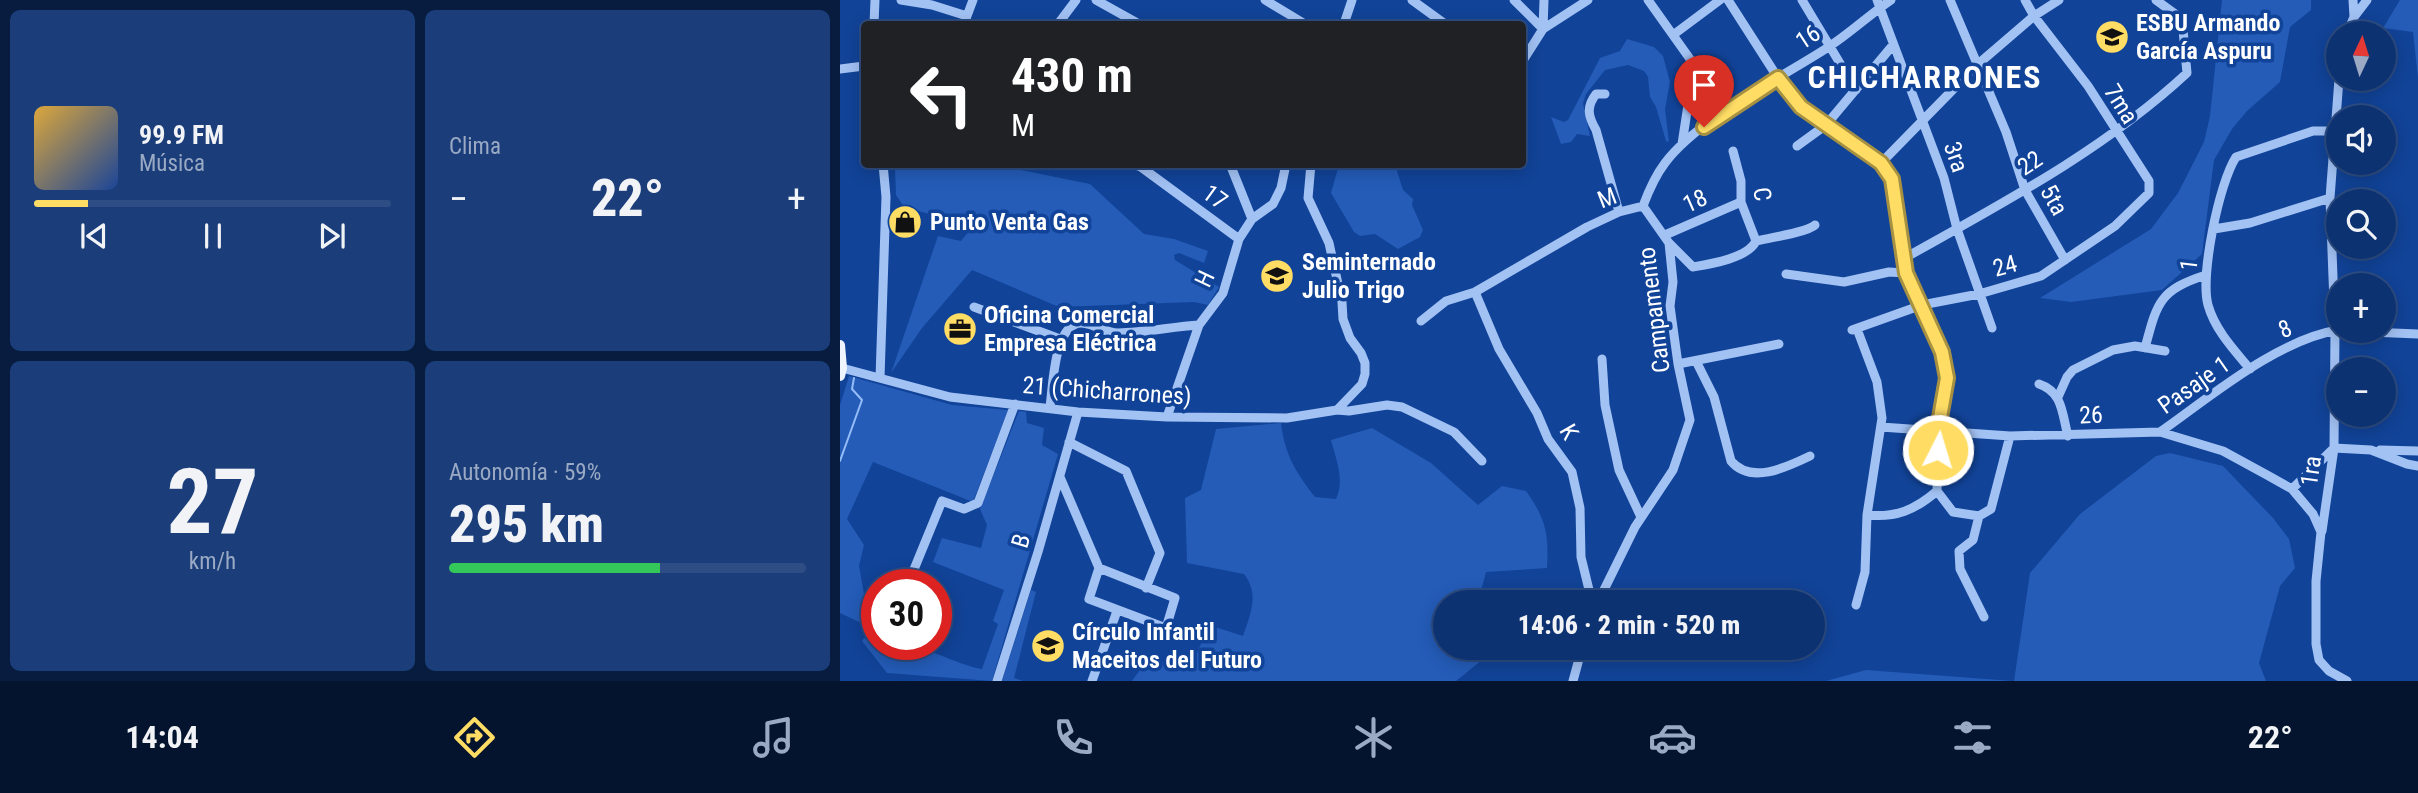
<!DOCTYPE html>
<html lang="es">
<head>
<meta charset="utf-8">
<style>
	body { margin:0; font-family:"Roboto Condensed",sans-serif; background:#1b3e7a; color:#f1f3f6; height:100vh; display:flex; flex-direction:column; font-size:26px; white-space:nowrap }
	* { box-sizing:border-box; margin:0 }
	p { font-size:23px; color:#9aaac4 }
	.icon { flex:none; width:38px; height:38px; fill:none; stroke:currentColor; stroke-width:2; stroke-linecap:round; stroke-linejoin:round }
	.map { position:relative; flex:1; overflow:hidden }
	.side { display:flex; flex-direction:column; gap:10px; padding:10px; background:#071c3f; width:840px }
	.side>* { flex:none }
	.hud { position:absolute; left:21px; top:21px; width:665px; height:147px; border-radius:7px; box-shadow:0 4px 18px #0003,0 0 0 2px #2d4d84; background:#202124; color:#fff; overflow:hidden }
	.needle { width:46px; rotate:4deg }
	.tools { position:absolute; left:1486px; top:21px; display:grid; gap:14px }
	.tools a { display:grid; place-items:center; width:70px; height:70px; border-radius:50%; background:#0d3272; box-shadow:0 4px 18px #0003,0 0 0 2px #2d4d84; font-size:35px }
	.speed { position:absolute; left:21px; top:569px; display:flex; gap:14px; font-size:35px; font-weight:700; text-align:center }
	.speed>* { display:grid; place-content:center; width:91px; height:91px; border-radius:50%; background:#0d3272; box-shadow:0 4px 18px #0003,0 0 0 2px #2d4d84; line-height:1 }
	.speed .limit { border:10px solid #d22; background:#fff; color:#111 }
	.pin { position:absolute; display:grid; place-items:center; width:60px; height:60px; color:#fff; margin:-72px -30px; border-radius:50% 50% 50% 0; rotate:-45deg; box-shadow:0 0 7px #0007 }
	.pin .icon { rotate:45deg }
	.me { position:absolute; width:77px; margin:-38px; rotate:5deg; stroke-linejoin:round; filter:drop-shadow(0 0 5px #0008) }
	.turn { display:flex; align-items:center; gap:24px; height:147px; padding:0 35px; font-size:32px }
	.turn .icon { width:91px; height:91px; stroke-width:2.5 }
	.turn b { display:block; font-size:49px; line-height:60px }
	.big { font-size:52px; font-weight:800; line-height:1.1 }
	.side .widget { flex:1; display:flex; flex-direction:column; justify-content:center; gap:10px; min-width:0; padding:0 24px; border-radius:10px; background:#1b3e7a }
	.side .dial { align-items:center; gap:0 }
	.dial b { font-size:91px; line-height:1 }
	.song { display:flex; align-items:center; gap:21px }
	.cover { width:84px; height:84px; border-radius:10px; background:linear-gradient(135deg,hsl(40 70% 55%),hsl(220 70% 35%)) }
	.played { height:7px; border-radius:4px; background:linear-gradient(90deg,#ffdd65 15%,#2d4d84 15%) }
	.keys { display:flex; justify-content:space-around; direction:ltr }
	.heat { display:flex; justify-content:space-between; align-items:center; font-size:38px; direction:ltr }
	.charge { height:10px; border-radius:5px; background:linear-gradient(90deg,#34c759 59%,#2d4d84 0) }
	.side .tiles { flex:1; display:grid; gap:10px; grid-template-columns:repeat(2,1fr) }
	.trip { position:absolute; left:593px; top:590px; width:392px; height:70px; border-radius:35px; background:#0d3272; box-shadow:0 4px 18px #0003,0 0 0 2px #2d4d84; font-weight:800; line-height:70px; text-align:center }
	.tab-bar { display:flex; height:112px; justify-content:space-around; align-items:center; background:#05142e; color:#9aaac4 }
	.tab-bar .icon { width:49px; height:49px }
	.tab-bar .on { color:#ffdd65 }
	.tab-bar b { font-size:32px; color:#f1f3f6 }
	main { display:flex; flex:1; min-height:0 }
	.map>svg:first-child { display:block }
	.green { fill:#245cb8 }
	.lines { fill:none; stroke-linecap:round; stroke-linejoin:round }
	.stream { stroke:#94bcf7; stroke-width:2 }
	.minor { stroke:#a2c2f4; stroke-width:9 }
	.major { stroke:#eff4ff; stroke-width:10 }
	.route-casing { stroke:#a69042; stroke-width:18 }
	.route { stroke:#ffdd65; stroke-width:12 }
	.labels { text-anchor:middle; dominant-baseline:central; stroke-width:7; stroke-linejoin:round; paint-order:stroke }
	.poi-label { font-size:24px; font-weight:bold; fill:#fff; stroke:#114398; text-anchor:start }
	.street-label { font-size:24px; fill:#fff; stroke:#114398 }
	.district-label { font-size:32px; font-weight:bold; letter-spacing:2px; fill:#fff; stroke:#114398 }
</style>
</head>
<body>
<main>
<section class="side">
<div class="tiles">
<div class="widget">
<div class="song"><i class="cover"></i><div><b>99.9 FM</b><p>Música</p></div></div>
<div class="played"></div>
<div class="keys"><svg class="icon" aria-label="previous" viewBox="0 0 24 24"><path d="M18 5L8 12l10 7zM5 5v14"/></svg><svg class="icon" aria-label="pause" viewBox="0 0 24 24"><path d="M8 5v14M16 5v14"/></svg><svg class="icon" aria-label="next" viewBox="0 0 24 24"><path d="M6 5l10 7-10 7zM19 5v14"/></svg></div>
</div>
<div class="widget"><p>Clima</p>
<div class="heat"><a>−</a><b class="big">22°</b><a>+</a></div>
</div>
<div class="widget dial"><b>27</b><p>km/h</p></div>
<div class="widget"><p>Autonomía · 59%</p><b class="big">295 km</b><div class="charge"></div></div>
</div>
</section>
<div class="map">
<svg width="1578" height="681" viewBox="0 0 1578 681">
	<rect width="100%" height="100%" fill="#114398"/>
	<path class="green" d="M 1382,0 L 1471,0 L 1471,10 L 1450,27 L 1440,82 L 1407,111 L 1392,129 L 1374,160 L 1362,254 L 1322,290 L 1231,302 L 1200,298 L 1311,229 L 1338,193 L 1364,142 L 1370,116 Z
		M 1560,0 L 1578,0 L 1578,78 L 1573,32 L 1543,28 Z
		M 787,39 L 814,47 L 823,56 L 830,82 L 825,109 L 829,142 L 826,141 L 816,107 L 810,97 L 808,77 L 804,71 L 788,65 L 765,70 L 746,94 L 743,103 L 750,136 L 737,134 L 731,142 L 721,144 L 711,117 L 724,122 L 728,120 L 760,58 L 780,51 Z
		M 499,165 L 562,165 L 557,171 L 563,190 L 573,199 L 572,205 L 583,230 L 580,237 L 558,249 L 535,234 L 520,236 L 514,232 L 491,193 Z
		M 55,170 L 181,170 L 250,184 L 304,234 L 334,239 L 368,251 L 364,263 L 339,253 L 334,255 L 335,260 L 379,287 L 368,305 L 354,302 L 219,307 L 132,270 L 82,328 L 51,373 L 98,236 L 121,241 L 138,220 L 128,215 L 111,220 L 64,207 L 56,195 Z
		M 9,376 L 112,405 L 168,410 L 133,502 L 33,462 L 7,519 L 24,545 L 19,566 L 30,627 L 0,613 L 0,405 Z
		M 179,411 L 186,412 L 187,423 L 204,428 L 202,445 L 218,454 L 152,681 L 47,673 L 22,641 L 24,638 L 53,652 L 56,644 C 85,644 113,664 142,669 L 158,624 L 153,621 L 164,590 L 93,562 L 102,538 L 141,548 L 147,525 L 140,509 Z
		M 441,423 C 445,455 455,471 475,497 L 496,499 C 505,480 496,459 491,440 L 532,428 L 591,463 L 638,505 L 662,486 L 686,491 C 706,519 709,534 707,568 L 646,572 L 641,591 L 643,602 L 606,602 L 606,648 L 651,648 L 652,652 L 616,681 L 292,681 L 307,660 L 352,665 L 369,625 L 403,636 C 410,615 420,594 404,574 L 347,563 L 345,498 L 361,490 L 376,429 Z
		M 1330,453 L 1383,466 L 1433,518 L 1449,539 L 1455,568 L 1440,586 L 1419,663 L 1426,681 L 1174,681 L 1190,573 L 1240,514 L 1316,456 Z
		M 191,590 L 196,592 L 174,678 L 183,681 L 162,681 Z
		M 1026,670 L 1173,681 L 986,681 Z"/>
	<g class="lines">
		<path class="stream" d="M 0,461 L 22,400 L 12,389 L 14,378"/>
		<path class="minor" d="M 61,0 L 92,5 L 127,16
			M 256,0 L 299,24
			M 425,0 L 465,24
			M 572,0 L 605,24
			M 674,0 L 703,29
			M 808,0 L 887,111
			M 888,0 L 938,78 L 961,107 L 1041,163 L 1052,179 L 1066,273 L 1102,352 L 1107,378 L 1098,429 L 1097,491 L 1113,512 L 1139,516 L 1151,509 L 1170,436
			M 962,0 L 1016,90
			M 1037,0 L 1104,178 L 1117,229 L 1152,328
			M 1110,0 L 1166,132 L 1185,190 L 1225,260
			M 1513,0 L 1514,17
			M 34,24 L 35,0
			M 124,24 L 133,0
			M 218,24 L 236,0
			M 504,24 L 512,0
			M 703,29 L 704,0
			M 1507,33 L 1514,17 L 1527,0
			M 833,35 L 880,0
			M 682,62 L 703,29 L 748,0
			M 0,69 L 24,66
			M 765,94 L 756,94 C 746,107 748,116 756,130 L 779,212
			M 842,144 L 854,66
			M 957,146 L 986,125 L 1053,45
			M 893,151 L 901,181 L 901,202 L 916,241
			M 1041,163 L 1137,65 L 1194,16 L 1219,0
			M 293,164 L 301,167 L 399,239
			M 390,164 L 412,219
			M 803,206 C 809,190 815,176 825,163 C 858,119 939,79 987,48 C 1009,34 1029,15 1051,0
			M 1374,229 L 1410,223 L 1490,198
			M 825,235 L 901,202
			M 916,241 C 929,238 968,232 975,225
			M 829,243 L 853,267 C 871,264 908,258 916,241
			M 1063,259 C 1161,204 1264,150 1347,73 L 1342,19 L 1316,0
			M 946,274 L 1004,282 L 1049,272 L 1066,273
			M 635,292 L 659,349 L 697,413 L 708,439 L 732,472 L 740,508 L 741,557 L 752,602
			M 134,307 L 220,339
			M 581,321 L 606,301 L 635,292 L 747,227 L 779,212 L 803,206
			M 1012,330 L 1082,305 L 1139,294 L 1201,276 L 1275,226 L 1309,193 L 1309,181 L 1248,86 L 1194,16 L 1185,0
			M 1506,331 L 1578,334
			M 1305,348 C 1317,303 1319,290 1366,275
			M 762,359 L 765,405 L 779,470 L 801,517
			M 856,361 L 874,397 L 891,461 C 911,485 947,467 970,456
			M 838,364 L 939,344
			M 2,368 L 110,397 L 238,412 L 327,417 L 447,418 L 497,410 L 522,384 L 525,374 L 525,363 L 521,353 L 510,338 L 503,319 L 502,302 L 489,243 L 468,198 L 471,164
			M 1410,369 C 1394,350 1375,330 1368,305 C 1360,276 1379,183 1396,157 L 1473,131 L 1495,131
			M 40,378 L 46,197 L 43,164
			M 1199,384 C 1223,392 1222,414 1228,436
			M 1218,397 L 1227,377 L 1233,370 L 1273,350 L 1295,346 L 1325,351
			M 210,407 C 213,386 214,322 242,323 C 254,324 266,333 278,333 C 305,332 332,327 359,325
			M 497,410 L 509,411 L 547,405 L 562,407 L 614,432 L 642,461
			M 327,417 L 359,325 L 383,293 L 399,239 L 412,219 L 433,204 L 441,188 L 446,164
			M 1041,427 L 1170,436 L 1320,432 L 1383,451 L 1427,475 L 1452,489 L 1473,514 L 1481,532 L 1476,581 L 1476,644 L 1479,660 L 1489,671 L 1507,681
			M 1320,432 C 1370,397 1437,340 1498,330
			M 229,442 L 286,471 L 320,553 L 306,588
			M 1540,450 L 1578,451
			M 220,477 L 259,568
			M 1452,489 L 1494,448 L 1531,450 L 1567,464 L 1578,466
			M 1027,515 C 1056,518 1075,510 1097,491
			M 1139,516 L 1133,540 L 1119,551 L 1120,569 L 1144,617
			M 1482,531 L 1494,448 L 1495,330 L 1490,198 L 1499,79
			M 259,568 L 335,598 L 326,628 L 249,599 Z
			M 68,584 L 102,501 L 124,509 L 138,503 L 175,404
			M 758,602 L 795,527 L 833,470 L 850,420 L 838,364 L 830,306 L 833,282 L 829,243 L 803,206
			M 1016,605 L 1025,572 L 1027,515 L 1042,418 L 1037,382 L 1017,329
			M 157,681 L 198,552 L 238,412
			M 252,681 L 277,611
			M 733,681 L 742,648"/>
		<path class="major" d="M 0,345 L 2,368 L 0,376"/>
	</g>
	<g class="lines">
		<g class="route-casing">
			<path id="route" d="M 864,127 L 938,78 L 961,107 L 1041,163 L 1052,179 L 1066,273 L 1102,352 L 1107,378 L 1098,429 L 1098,450"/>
		</g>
		<use href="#route" class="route"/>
	</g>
	<defs>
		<g id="school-disc" transform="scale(1.75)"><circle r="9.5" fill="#ffdd65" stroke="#114398"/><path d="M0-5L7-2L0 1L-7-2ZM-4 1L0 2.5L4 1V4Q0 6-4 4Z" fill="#111"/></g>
		<g id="shop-disc" transform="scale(1.75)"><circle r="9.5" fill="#ffdd65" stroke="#114398"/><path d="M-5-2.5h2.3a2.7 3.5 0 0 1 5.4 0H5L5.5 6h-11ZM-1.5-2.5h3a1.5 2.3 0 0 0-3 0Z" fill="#111"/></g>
		<g id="office-disc" transform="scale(1.75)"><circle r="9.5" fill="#ffdd65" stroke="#114398"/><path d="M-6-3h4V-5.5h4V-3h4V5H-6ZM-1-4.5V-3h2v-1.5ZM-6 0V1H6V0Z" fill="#111"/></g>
	</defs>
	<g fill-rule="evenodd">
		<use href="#school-disc" x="1272" y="37"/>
		<use href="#shop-disc" x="65" y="222"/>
		<use href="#school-disc" x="437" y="276"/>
		<use href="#office-disc" x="120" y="329"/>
		<use href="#school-disc" x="208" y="646"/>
	</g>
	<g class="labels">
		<g class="poi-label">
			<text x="1296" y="23">ESBU Armando<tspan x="1296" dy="28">García Aspuru</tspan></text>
			<text x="90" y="222">Punto Venta Gas</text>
			<text x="462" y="262">Seminternado<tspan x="462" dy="28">Julio Trigo</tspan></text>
			<text x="144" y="315">Oficina Comercial<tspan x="144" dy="28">Empresa Eléctrica</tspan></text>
			<text x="232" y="632">Círculo Infantil<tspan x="232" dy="28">Maceitos del Futuro</tspan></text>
		</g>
		<g class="street-label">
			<text transform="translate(968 37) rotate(-33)">16</text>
			<text transform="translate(1281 104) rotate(58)">7ma</text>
			<text transform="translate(1116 157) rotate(71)">3ra</text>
			<text transform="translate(1190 163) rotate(-33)">22</text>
			<text transform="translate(922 194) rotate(82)">C</text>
			<text transform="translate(375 197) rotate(36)">17</text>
			<text transform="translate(767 198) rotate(-21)">M</text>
			<text transform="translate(1214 200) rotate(61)">5ta</text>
			<text transform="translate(855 201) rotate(-24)">18</text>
			<text transform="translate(1349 265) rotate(-83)">1</text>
			<text transform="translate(1165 266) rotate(-16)">24</text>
			<text transform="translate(365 279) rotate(-65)">H</text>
			<text transform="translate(814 310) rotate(-97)">Campamento</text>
			<text transform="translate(1445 329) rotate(-23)">8</text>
			<text transform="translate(1354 385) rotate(-35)">Pasaje 1</text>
			<text transform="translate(267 391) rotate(4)">21 (Chicharrones)</text>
			<text transform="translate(1251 415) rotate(-2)">26</text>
			<text transform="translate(729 432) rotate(60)">K</text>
			<text transform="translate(1471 471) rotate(-82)">1ra</text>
			<text transform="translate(181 541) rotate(-73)">B</text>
		</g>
		<g class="district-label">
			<text x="1085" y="77">CHICHARRONES</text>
		</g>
	</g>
</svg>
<div class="tools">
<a><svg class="needle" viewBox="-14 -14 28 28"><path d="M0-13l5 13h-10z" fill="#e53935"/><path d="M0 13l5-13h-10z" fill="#9aaac4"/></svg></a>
<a><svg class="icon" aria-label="sound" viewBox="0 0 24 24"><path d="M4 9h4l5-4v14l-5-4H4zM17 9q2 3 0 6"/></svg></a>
<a><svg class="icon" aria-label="search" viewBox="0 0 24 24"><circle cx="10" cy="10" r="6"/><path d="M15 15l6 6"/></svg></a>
<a>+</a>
<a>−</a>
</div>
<div class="speed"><div class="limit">30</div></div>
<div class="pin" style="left:864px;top:127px;background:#d93025"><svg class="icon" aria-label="arrive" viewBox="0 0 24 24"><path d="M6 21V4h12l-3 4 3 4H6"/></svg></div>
<svg class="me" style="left:1098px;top:450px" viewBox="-20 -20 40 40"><circle r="17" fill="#ffdd65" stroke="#fff" stroke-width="3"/><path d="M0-11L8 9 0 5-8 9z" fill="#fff"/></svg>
<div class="trip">14:06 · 2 min · 520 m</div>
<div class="hud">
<div class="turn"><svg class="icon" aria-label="left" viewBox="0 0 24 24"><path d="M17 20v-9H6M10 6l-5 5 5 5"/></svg><div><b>430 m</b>M</div></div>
</div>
</div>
</main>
<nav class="tab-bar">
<b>14:04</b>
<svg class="icon on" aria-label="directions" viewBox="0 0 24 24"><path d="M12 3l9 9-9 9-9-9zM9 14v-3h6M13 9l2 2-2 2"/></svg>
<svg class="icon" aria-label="music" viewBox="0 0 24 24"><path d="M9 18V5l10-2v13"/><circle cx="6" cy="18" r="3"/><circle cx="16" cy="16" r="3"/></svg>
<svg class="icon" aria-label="phone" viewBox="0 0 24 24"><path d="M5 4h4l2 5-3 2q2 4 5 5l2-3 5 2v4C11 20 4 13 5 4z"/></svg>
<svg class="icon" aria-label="climate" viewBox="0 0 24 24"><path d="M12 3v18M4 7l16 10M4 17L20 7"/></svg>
<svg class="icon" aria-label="car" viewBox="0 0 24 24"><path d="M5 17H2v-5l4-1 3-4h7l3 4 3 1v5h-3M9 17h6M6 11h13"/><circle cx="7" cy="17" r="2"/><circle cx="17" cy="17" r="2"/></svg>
<svg class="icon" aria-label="filters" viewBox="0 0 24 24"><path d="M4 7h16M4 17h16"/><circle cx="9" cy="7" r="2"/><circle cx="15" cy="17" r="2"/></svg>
<b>22°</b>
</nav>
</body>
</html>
